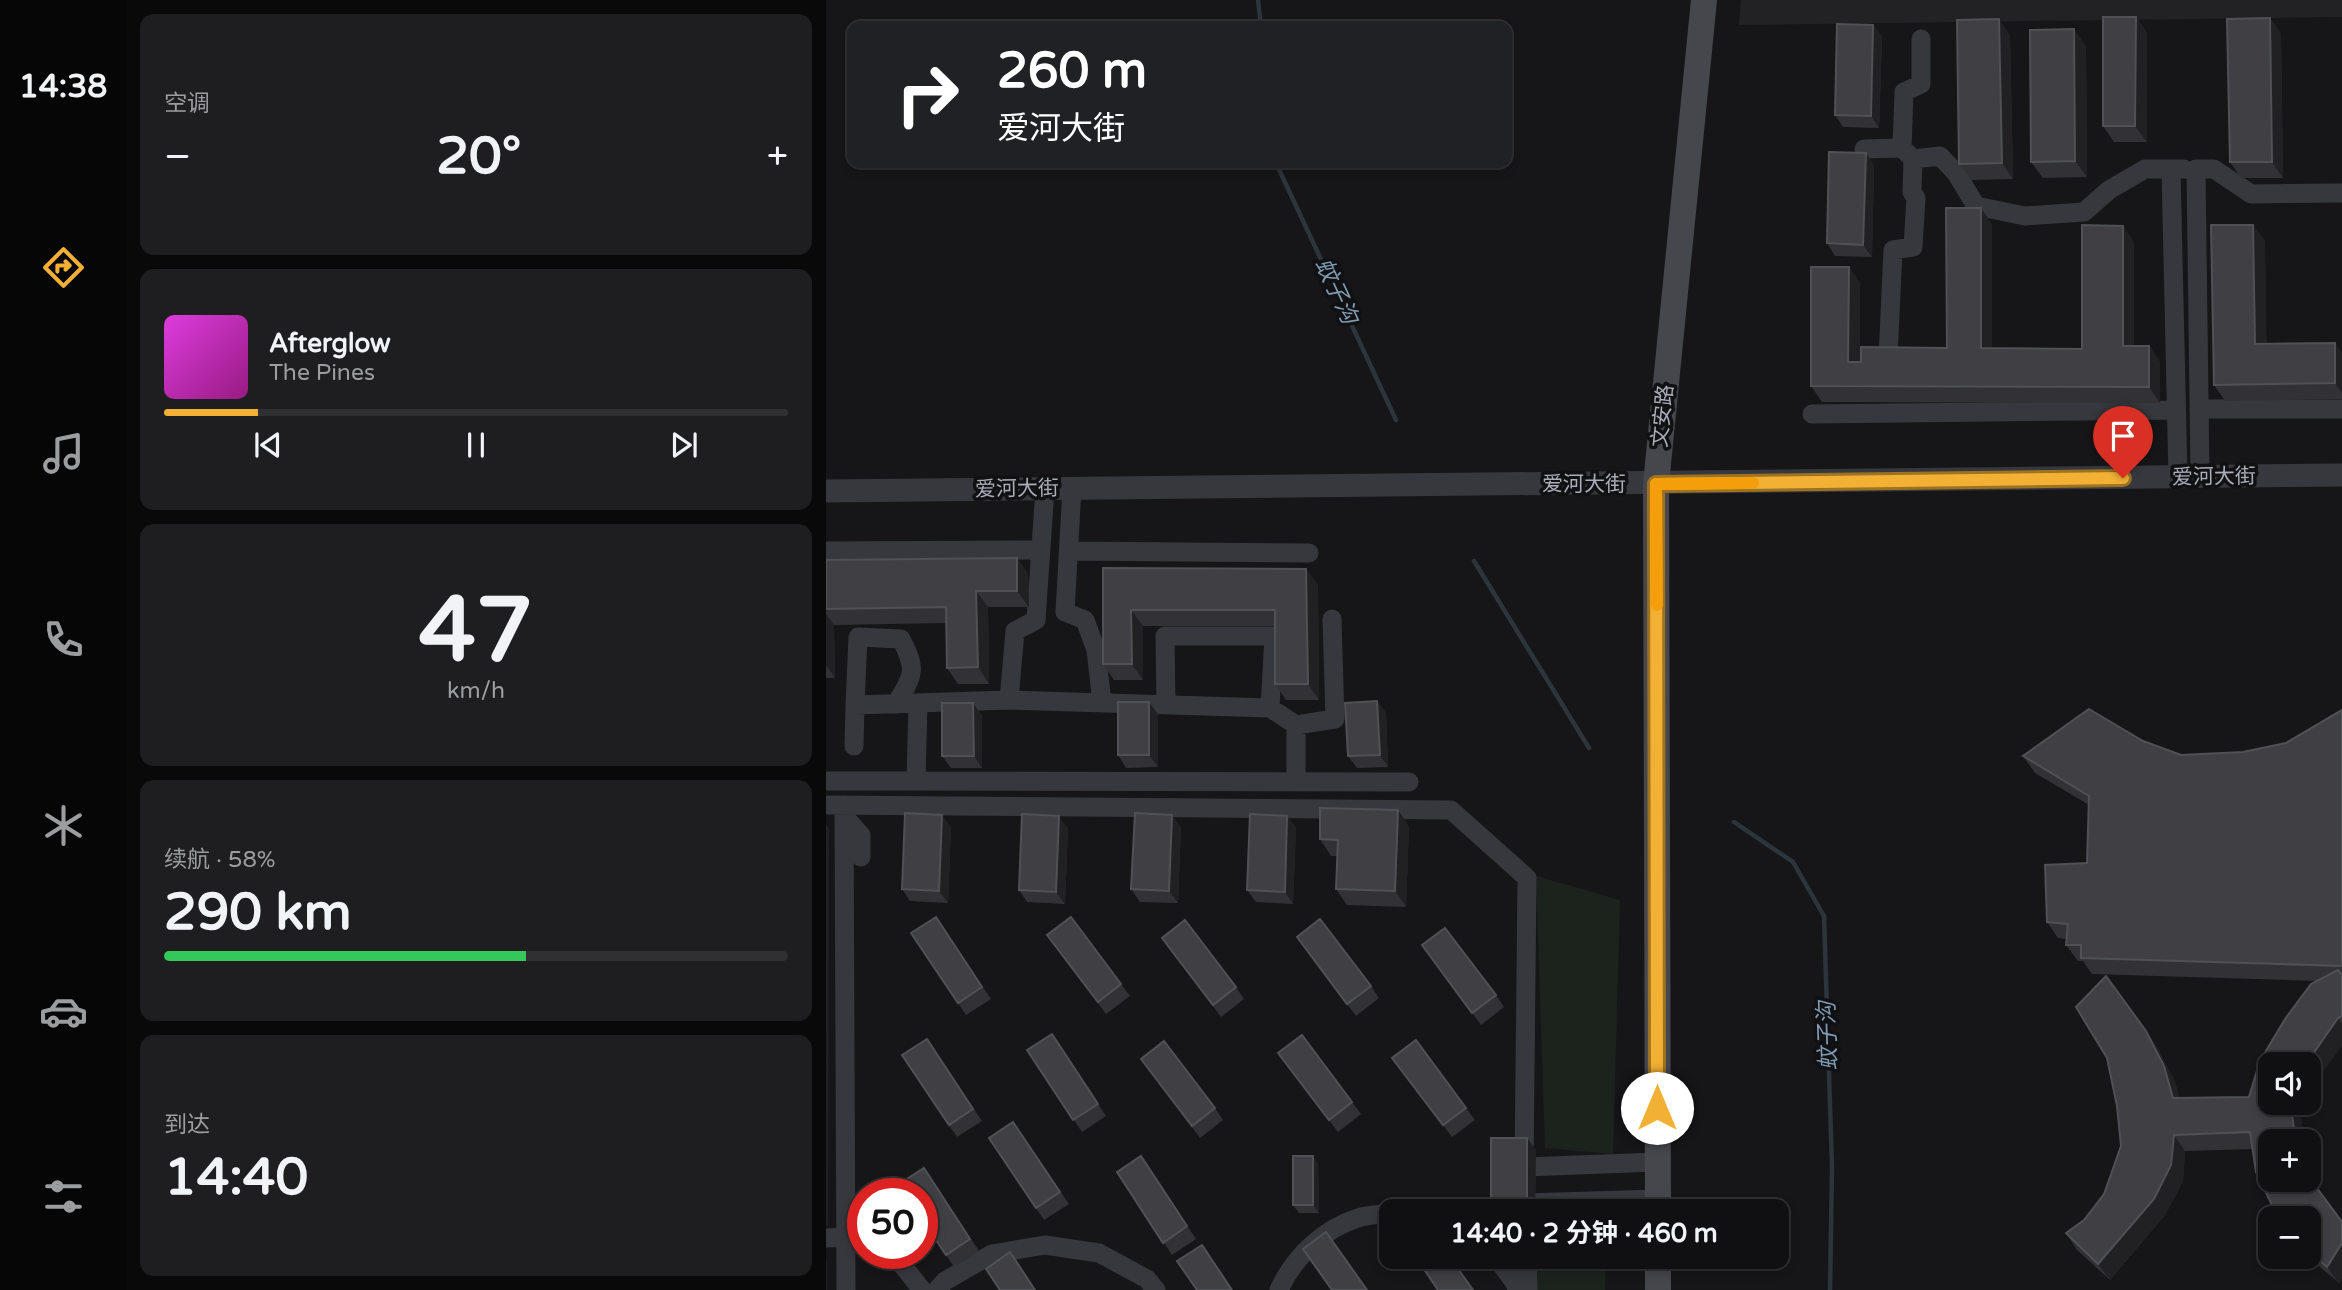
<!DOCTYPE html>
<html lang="zh">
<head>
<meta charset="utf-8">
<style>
	body { margin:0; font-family:"Varela Round","Noto Sans SC",sans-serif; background:#1e1e20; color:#f1f3f6; height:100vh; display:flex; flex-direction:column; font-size:26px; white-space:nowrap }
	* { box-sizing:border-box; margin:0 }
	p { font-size:23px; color:#9c9d9f }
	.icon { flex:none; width:38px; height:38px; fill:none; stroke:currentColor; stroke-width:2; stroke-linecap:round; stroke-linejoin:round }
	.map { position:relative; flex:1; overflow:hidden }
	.details { display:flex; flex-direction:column; gap:14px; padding:14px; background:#09090a; width:700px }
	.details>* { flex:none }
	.top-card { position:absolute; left:21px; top:21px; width:665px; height:147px; border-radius:14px; box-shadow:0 4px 10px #0003,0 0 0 2px #303032; background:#202124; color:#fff; overflow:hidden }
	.controls { position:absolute; left:1432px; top:1052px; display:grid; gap:14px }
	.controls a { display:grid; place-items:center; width:63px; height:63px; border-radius:14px; background:#101012; box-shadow:0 4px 10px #0003,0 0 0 2px #303032; font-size:35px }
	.speed { position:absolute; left:21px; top:1178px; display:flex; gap:14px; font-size:35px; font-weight:700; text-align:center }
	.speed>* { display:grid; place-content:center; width:91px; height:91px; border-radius:50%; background:#101012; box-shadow:0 4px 10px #0003,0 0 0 2px #303032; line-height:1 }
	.speed .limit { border:10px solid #d22; background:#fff; color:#111 }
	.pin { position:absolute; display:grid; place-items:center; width:60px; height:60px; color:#fff; margin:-72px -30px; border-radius:50% 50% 50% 0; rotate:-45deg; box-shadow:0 0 7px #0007 }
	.pin .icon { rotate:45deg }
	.me { position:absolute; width:77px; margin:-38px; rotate:0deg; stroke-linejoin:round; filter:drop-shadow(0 0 5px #0008) }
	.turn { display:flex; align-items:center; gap:24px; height:147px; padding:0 35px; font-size:32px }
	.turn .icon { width:91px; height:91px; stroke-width:2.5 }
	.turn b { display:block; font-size:49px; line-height:60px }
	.big { font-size:52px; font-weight:700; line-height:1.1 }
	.details .tile { flex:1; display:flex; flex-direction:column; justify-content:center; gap:10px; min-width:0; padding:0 24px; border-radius:14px; background:#1e1e20 }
	.details .dial { align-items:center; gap:0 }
	.dial b { font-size:91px; line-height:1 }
	.song { display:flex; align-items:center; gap:21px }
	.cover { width:84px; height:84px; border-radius:10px; background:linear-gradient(135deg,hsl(300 70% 55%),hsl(310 70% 35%)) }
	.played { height:7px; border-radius:4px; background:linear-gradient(90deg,#f2b134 15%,#303032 15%) }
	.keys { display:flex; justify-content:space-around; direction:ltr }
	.heat { display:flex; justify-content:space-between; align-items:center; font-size:38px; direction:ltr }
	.charge { height:10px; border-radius:5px; background:linear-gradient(90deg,#34c759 58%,#303032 0) }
	.trip { position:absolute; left:553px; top:1199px; width:410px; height:70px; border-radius:14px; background:#101012; box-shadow:0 4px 10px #0003,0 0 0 2px #303032; font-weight:700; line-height:70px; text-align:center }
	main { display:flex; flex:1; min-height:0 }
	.menu { display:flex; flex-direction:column; width:126px; justify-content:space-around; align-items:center; background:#060607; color:#9c9d9f }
	.menu .icon { width:49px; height:49px }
	.menu .active { color:#f2b134 }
	.menu b { font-size:32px; color:#f1f3f6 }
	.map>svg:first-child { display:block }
	.built { fill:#222225 }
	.green { fill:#1c231d }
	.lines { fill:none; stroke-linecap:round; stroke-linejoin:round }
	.stream { stroke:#2c353c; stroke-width:4.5 }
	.minor { stroke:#37383d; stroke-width:19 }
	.tertiary { stroke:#37383d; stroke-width:23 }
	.secondary { stroke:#45474d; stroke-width:26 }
	.wall { fill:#323236 }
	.shaded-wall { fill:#212124 }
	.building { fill:#3f3f44; stroke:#4f5156; stroke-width:2 }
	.route-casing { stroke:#9d7322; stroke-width:18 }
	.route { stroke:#f2b134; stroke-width:12 }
	.slow { stroke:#f59e0b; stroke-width:12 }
	.labels { text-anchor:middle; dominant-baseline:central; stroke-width:7; stroke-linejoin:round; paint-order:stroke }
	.street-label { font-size:21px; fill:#a8adb8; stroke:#111113 }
	.water-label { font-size:23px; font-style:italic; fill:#7f9bb3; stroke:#111113 }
</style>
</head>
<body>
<main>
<nav class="menu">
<b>14:38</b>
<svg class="icon active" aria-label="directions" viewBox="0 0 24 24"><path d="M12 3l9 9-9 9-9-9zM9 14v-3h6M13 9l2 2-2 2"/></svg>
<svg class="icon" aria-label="music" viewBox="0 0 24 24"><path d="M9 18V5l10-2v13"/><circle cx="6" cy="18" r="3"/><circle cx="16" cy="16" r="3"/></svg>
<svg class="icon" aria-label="phone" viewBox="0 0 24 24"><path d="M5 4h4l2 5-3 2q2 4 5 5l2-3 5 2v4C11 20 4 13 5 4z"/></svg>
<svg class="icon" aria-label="climate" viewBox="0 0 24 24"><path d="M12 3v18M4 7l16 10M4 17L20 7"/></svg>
<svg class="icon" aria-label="car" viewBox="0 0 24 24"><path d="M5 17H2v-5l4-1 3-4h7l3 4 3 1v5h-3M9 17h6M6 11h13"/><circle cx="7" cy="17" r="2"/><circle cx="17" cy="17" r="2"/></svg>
<svg class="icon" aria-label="filters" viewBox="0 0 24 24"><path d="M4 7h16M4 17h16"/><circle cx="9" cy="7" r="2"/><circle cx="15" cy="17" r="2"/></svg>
</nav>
<section class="details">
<div class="tile"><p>空调</p>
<div class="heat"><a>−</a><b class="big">20°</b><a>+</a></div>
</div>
<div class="tile">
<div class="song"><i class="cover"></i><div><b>Afterglow</b><p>The Pines</p></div></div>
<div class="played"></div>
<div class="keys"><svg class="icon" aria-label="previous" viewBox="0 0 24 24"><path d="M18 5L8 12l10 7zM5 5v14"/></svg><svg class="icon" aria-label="pause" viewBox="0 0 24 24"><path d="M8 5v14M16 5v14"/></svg><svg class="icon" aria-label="next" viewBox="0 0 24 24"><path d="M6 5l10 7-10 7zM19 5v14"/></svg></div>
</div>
<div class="tile dial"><b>47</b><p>km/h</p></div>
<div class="tile"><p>续航 · 58%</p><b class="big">290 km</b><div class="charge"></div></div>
<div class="tile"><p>到达</p><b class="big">14:40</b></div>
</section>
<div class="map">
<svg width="1516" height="1290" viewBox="0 0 1516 1290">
	<rect width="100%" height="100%" fill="#161618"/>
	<path class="built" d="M 915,0 L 1516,0 L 1516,17 L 913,25 Z"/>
	<path class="green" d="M 710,876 L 794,900 L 787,1154 L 719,1148 Z
		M 711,1257 L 780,1257 L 779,1290 L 711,1290 Z"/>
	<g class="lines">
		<path class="stream" d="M 432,0 L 435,26
			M 450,163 L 570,420
			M 648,561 L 763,748
			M 908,822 L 967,862 L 998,916 L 1006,1167 L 1004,1290"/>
		<path class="minor" d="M 1076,148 L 1078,92 L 1095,84 L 1095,39
			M 1038,149 L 1076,148 L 1087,159 L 1114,156 L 1130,173 L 1150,206 L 1199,216 L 1258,212 L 1283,190 L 1319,169 L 1345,169
			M 1062,358 L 1067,250 L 1087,247 L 1090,198 L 1086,192 L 1087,159
			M 1373,409 L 1516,409
			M 986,414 L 1350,410
			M 1352,477 L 1345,169 L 1358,169
			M 1374,477 L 1370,169 L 1388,169 L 1425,194 L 1516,193
			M 246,488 L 239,612 L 259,620 L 270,650 L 276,703
			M 0,551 L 215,550
			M 243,551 L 483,553
			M 183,700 L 444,708 L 470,725 L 470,782
			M 70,704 C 88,674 91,670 75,639 L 32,637 L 29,705 L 183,700 L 189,631 L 210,620 L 219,489
			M 340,705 L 339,636 L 448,636 L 444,708
			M 470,725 L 509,719 L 506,619
			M 28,746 L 29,705
			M 0,781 L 90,781 L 92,703
			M 90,781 L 583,782
			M 0,805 L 625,810 L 701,878 L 698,1167 L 831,1162
			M 18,805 L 20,1290
			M 18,816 L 35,835 L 35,857
			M 699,1203 L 832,1199
			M 0,1238 L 20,1237
			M 67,1253 L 96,1290
			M 669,1256 L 689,1283 L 691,1290
			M 701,1256 L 702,1290
			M 111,1290 L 119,1281 L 166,1254 L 219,1245 L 273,1253 L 321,1279 L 330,1290
			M 453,1290 C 468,1257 497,1229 532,1218 C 542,1214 555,1215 565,1213"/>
		<path class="tertiary" d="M 0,491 L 1516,475"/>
		<path class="secondary" d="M 832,1211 L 830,484 L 878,0
			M 832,1256 L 832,1290"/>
	</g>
	<path class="wall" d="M 1310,17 L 1321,33 L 1321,142 L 1288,142 L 1277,126 Z
		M 1444,18 L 1455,34 L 1457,178 L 1415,178 L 1404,162 Z
		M 1173,19 L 1184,36 L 1187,179 L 1145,180 L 1133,164 Z
		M 1047,25 L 1056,37 L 1053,128 L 1017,127 L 1009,115 Z
		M 1260,46 L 1261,177 L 1217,178 L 1205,162 Z
		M 1048,165 L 1046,257 L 1009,256 L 1001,243 Z
		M 1166,224 L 1166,348 L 1256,349 L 1308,242 L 1308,346 L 1323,346 L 1334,362 L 1334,403 L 996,402 L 985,386 L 1023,267 L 1034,283 L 1034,362 L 1121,348 Z
		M 1427,225 L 1439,241 L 1440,344 L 1509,343 L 1516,353 L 1516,399 L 1399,401 L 1388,385 Z
		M 191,558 L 202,574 L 203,607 L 162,607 L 163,684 L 132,684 L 121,668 L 120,623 L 8,625 L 9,678 L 0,678 L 0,560 Z
		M 277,568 L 480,569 L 492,585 L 493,700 L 460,700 L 449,684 L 449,626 L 317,626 L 317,680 L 288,680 L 277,664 Z
		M 551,701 L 560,713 L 562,767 L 531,768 L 522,756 Z
		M 1516,710 L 1516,1045 L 1489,1083 L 1482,1099 L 1482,1064 L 1475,1117 L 1482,1180 L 1482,1165 L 1484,1179 L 1516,1222 L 1516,1278 L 1513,1283 L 1481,1256 L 1482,1256 L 1482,1218 L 1427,1149 L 1359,1151 L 1357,1181 L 1339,1215 L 1284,1280 L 1251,1250 L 1240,1233 L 1258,1220 L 1278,1194 L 1331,1047 L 1349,1082 L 1353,1098 L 1423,1097 L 1491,981 L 1266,974 L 1257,961 L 1252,961 L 1240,945 L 1241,939 L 1232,938 L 1221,922 L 1261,863 L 1263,805 L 1209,773 L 1197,756 L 1317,741 L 1355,755 L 1417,752 L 1460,743 Z
		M 332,714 L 332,767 L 300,768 L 292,755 Z
		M 156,715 L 156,768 L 125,768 L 116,756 Z
		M 461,816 L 470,828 L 467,904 L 430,902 L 421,890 Z
		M 583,826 L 580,907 L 521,905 L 510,889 L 511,856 L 505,856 L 494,839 Z
		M 125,827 L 122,903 L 84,901 L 76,889 Z
		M 355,827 L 352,903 L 314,902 L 305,889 Z
		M 242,828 L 239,904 L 201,902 L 193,890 Z
		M 110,917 L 165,999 L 140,1015 L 85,933 Z
		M 221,935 L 295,984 L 304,996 L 280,1014 Z
		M 471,937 L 545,986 L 553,998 L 530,1016 Z
		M 336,938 L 410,987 L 418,999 L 395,1017 Z
		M 596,945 L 670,995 L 678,1007 L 655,1025 Z
		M 226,1034 L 280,1116 L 256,1132 L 201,1050 Z
		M 101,1039 L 156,1121 L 131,1137 L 76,1055 Z
		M 452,1053 L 526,1102 L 535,1114 L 512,1132 Z
		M 566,1058 L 640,1108 L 649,1120 L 626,1137 Z
		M 315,1059 L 389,1108 L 397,1120 L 374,1138 Z
		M 187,1122 L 243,1204 L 218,1220 L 163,1138 Z
		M 701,1138 L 710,1150 L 709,1211 L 672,1211 L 665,1201 Z
		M 315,1156 L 370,1239 L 346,1255 L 291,1172 Z
		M 487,1156 L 492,1164 L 493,1213 L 473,1213 L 467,1205 Z
		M 98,1168 L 153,1251 L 128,1267 L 96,1219 Z"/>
	<path class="shaded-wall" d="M 1310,17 L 1321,33 L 1321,142 L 1309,126 Z
		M 1444,18 L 1455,34 L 1457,178 L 1446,162 Z
		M 1173,19 L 1184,36 L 1187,179 L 1176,163 Z
		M 1047,25 L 1056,37 L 1053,128 L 1045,116 Z
		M 1248,29 L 1260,46 L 1261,177 L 1249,161 Z
		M 1040,153 L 1048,165 L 1046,257 L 1037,245 Z
		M 1155,208 L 1166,224 L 1166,364 L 1155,348 Z
		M 1427,225 L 1439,241 L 1441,360 L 1429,344 Z
		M 1297,226 L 1308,242 L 1308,362 L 1297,346 Z
		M 1023,267 L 1034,283 L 1034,378 L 1022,362 Z
		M 1509,343 L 1516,353 L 1516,393 L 1509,383 Z
		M 1323,346 L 1334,362 L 1334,403 L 1323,387 Z
		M 191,558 L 202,574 L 203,607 L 191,591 Z
		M 480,569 L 492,585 L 493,700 L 482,684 Z
		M 150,591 L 162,607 L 163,684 L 152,667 Z
		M 305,610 L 317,626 L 317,680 L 306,664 Z
		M 0,614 L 8,625 L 9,678 L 0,665 Z
		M 551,701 L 560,713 L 562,767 L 554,755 Z
		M 323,702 L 332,714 L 332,767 L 323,755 Z
		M 147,703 L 156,715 L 156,768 L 148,756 Z
		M 572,810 L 583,826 L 580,907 L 569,891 Z
		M 116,815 L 125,827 L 122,903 L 113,891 Z
		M 346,815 L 355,827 L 352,903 L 343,891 Z
		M 233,816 L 242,828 L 239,904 L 230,892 Z
		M 461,816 L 470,828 L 467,904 L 459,892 Z
		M 0,824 L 3,829 L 2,1228 L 0,1225 Z
		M 1512,1018 L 1516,1024 L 1516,1045 L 1489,1083 L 1482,1099 L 1482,1064 L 1480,1064 Z
		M 1320,1031 L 1331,1047 L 1349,1082 L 1358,1114 L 1347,1098 Z
		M 1464,1102 L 1481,1102 L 1475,1117 L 1479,1141 L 1470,1141 Z
		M 1348,1135 L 1359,1151 L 1357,1181 L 1339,1215 L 1284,1280 L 1272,1264 Z
		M 701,1138 L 710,1150 L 709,1211 L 707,1211 L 701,1202 Z
		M 487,1156 L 492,1164 L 493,1213 L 487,1205 Z
		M 1516,1243 L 1516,1278 L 1513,1283 L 1501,1267 Z
		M 0,1260 L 1,1262 L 1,1290 L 0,1290 Z"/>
	<path class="building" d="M 1277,17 L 1310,17 L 1309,126 L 1277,126 Z
		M 1444,18 L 1446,162 L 1404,162 L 1401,19 Z
		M 1173,19 L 1176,163 L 1133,164 L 1131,20 Z
		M 1011,24 L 1047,25 L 1045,116 L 1009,115 Z
		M 1248,29 L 1249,161 L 1205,162 L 1204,30 Z
		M 1003,152 L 1040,153 L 1037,245 L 1001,243 Z
		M 1120,208 L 1155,208 L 1155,348 L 1256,349 L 1256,225 L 1297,226 L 1297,346 L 1323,346 L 1323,387 L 985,386 L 985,267 L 1023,267 L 1022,362 L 1035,362 L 1035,347 L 1121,348 Z
		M 1385,225 L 1427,225 L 1429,344 L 1509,343 L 1509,383 L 1388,385 Z
		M 191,558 L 191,591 L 150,591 L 152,667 L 121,668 L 120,607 L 0,609 L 0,560 Z
		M 277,568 L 480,569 L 482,684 L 449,684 L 449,610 L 305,610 L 306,664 L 277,664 Z
		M 551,701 L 554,755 L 522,756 L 519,703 Z
		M 292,702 L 323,702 L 323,755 L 292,755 Z
		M 116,703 L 147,703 L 148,756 L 116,756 Z
		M 1263,709 L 1317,741 L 1355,755 L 1417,752 L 1460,743 L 1516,710 L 1516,966 L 1255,958 L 1255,945 L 1240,945 L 1242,924 L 1221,922 L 1219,865 L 1261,863 L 1263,796 L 1197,756 Z
		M 494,808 L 572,810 L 569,891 L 510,889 L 512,840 L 494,839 Z
		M 79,813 L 116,815 L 113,891 L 76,889 Z
		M 309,813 L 346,815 L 343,891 L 305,889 Z
		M 196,814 L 233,816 L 230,892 L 193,890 Z
		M 424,814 L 461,816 L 459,892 L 421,890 Z
		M 110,917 L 156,987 L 132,1003 L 85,933 Z
		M 245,917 L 295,984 L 272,1002 L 221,935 Z
		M 494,919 L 545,986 L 521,1004 L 471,937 Z
		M 359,920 L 410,987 L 387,1005 L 336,938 Z
		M 619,928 L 670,995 L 646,1013 L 596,945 Z
		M 1512,970 L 1516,975 L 1516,1016 L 1512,1018 L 1480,1064 L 1444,1064 L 1444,1102 L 1464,1102 L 1470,1141 L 1444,1141 L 1444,1180 L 1482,1180 L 1482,1176 L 1516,1222 L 1516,1243 L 1501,1267 L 1482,1251 L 1482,1218 L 1455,1218 L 1445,1203 L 1430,1172 L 1424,1132 L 1348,1135 L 1345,1165 L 1328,1199 L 1272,1264 L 1240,1233 L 1258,1220 L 1278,1194 L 1295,1146 L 1291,1106 L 1281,1058 L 1250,1007 L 1280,976 L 1320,1031 L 1338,1066 L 1347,1098 L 1423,1097 L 1434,1061 L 1459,1019 L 1485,984 Z
		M 226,1034 L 272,1104 L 247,1120 L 201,1050 Z
		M 476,1035 L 526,1102 L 503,1120 L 452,1053 Z
		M 101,1039 L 147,1109 L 123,1125 L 76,1055 Z
		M 590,1040 L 640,1108 L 617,1125 L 566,1058 Z
		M 338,1041 L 389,1108 L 366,1126 L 315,1059 Z
		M 187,1122 L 234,1192 L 210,1208 L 163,1138 Z
		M 665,1138 L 701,1138 L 701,1202 L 665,1201 Z
		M 315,1156 L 361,1226 L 337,1243 L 291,1172 Z
		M 467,1156 L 487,1156 L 487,1205 L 467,1205 Z
		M 98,1168 L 144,1239 L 120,1255 L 96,1219 L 96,1194 L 79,1194 L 73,1184 Z
		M 500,1232 L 541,1290 L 506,1290 L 477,1249 Z
		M 376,1245 L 406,1290 L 371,1290 L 351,1261 Z
		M 184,1252 L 209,1290 L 174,1290 L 160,1269 Z
		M 589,1256 L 623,1256 L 647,1290 L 612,1290 Z"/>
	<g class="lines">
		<g class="route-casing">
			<path id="route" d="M 831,1108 L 830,484 L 1297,478"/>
		</g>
		<use href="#route" class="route"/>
		<path class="slow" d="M 831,605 L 830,484 L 927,483"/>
	</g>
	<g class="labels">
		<g class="street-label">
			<text transform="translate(837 416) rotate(-84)">文安路</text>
			<text transform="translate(1388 477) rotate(-1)">爱河大街</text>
			<text x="758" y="484">爱河大街</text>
			<text transform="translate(191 489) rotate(-1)">爱河大街</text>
		</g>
		<g class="water-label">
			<text transform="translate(510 291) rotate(65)">蚊子沟</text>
			<text transform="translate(1002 1036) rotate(-92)">蚊子沟</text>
		</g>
	</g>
</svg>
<div class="controls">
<a><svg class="icon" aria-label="sound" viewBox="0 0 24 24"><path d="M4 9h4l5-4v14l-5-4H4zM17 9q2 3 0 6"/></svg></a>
<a>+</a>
<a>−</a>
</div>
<div class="speed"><div class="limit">50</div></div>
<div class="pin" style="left:1297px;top:478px;background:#d93025"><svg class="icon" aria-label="arrive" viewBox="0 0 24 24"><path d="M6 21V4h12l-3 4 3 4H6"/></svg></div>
<svg class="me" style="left:831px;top:1108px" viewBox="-20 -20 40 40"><circle r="19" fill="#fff"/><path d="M0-13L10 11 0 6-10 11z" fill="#f2b134"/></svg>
<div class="trip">14:40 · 2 分钟 · 460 m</div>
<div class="top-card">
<div class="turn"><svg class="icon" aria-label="right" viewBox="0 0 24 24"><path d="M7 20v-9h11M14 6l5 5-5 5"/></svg><div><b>260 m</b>爱河大街</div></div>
</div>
</div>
</main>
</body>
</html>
